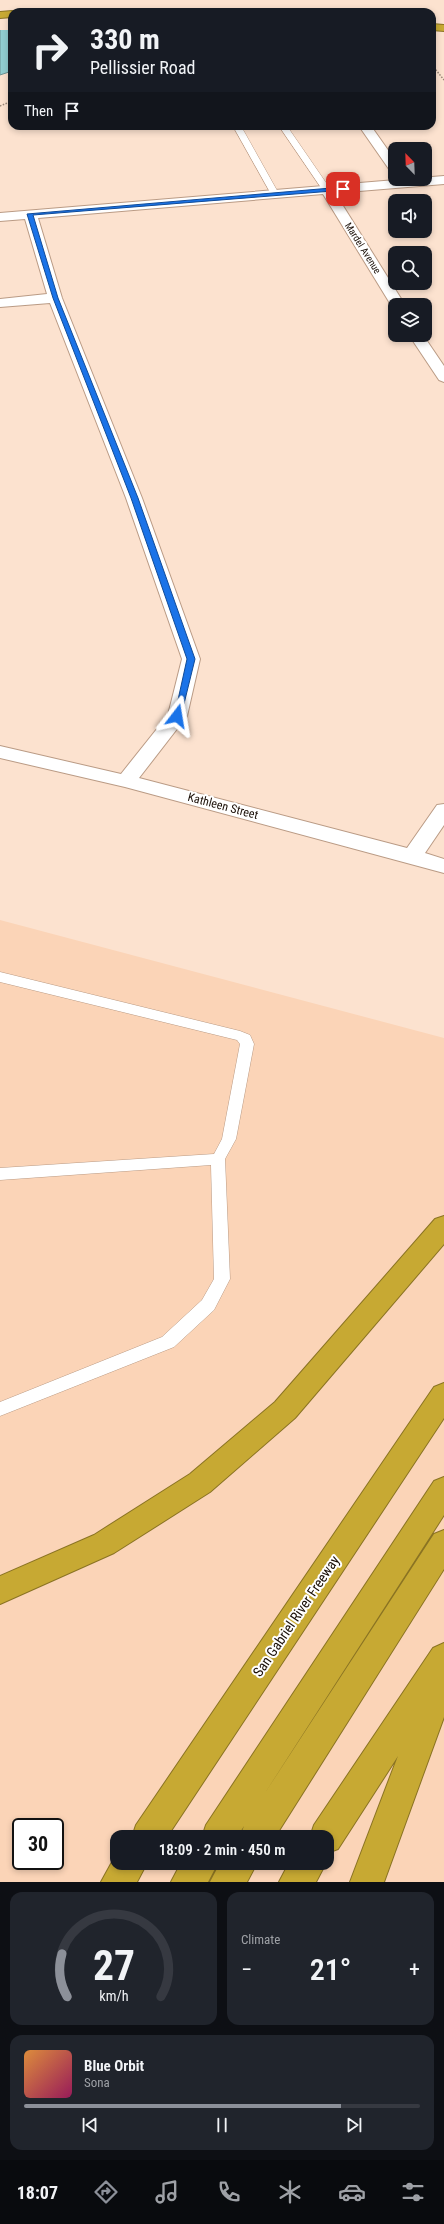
<!DOCTYPE html>
<html lang="en">
<head>
<meta charset="utf-8">
<style>
	body { margin:0; font-family:"Roboto Condensed",sans-serif; background:#20242c; color:#f1f3f6; height:100vh; display:flex; flex-direction:column; font-size:15px; white-space:nowrap }
	* { box-sizing:border-box; margin:0 }
	p { font-size:13px; color:#9ea1a6 }
	.icon { flex:none; width:22px; height:22px; fill:none; stroke:currentColor; stroke-width:2; stroke-linecap:round; stroke-linejoin:round }
	.map { position:relative; height:1882px; overflow:hidden }
	.details { display:flex; flex-direction:column; gap:10px; padding:10px; background:#0d0f14; flex:1 }
	.details>* { flex:none }
	.top-card { position:absolute; left:8px; top:8px; width:428px; height:122px; border-radius:12px; box-shadow:0 2px 6px #0003; background:#171b24; color:#f1f3f6; overflow:hidden }
	.needle { width:26px; rotate:337deg }
	.buttons { position:absolute; left:388px; top:142px; display:grid; gap:8px }
	.buttons a { display:grid; place-items:center; width:44px; height:44px; border-radius:8px; background:#171b24; box-shadow:0 2px 6px #0003; font-size:20px }
	.speed { position:absolute; left:12px; top:1818px; display:flex; gap:8px; font-size:20px; font-weight:700; text-align:center }
	.speed>* { display:grid; place-content:center; width:52px; height:52px; border-radius:50%; background:#171b24; box-shadow:0 2px 6px #0003; line-height:1 }
	.speed .limit { border:2px solid #111; border-radius:6px; background:#fff; color:#111 }
	.pin { position:absolute; display:grid; place-items:center; width:34px; height:34px; color:#fff; margin:-17px; border-radius:8px; box-shadow:0 2px 6px #0006 }
	.me { position:absolute; width:44px; margin:-22px; rotate:14deg; stroke-linejoin:round; filter:drop-shadow(0 0 3px #0008) }
	.turn { display:flex; align-items:center; gap:14px; height:84px; padding:0 16px; font-size:18px }
	.turn .icon { width:52px; height:52px; stroke-width:2.5 }
	.turn b { display:block; font-size:28px; line-height:34px }
	.then { display:flex; align-items:center; height:38px; padding:0 16px; background:#0003; gap:8px; font-size:15px }
	.big { font-size:30px; font-weight:600; line-height:1.1 }
	.details .tile { flex:1; display:flex; flex-direction:column; justify-content:center; gap:6px; min-width:0; padding:0 14px; border-radius:12px; background:#20242c }
	.details .dial { align-items:center; gap:0 }
	.dial svg { height:104px; overflow:visible; fill:none; stroke:#363941; stroke-width:7; stroke-linecap:round; text-anchor:middle }
	.dial text { fill:#f1f3f6; stroke:none }
	.song { display:flex; align-items:center; gap:12px }
	.cover { width:48px; height:48px; border-radius:6px; background:linear-gradient(135deg,hsl(30 70% 55%),hsl(330 70% 35%)) }
	.played { height:4px; border-radius:2px; background:linear-gradient(90deg,#8c9099 80%,#363941 80%) }
	.keys { display:flex; justify-content:space-around; direction:ltr }
	.heat { display:flex; justify-content:space-between; align-items:center; font-size:22px; direction:ltr }
	.details .tiles { flex:1; display:grid; gap:10px; grid-template-columns:1fr 1fr }
	.tile:last-child { grid-column:span 2 }
	.trip { position:absolute; left:110px; top:1830px; width:224px; height:40px; border-radius:12px; background:#171b24; box-shadow:0 2px 6px #0003; font-weight:600; line-height:40px; text-align:center }
	.menu { display:flex; height:64px; justify-content:space-around; align-items:center; background:#090b0e; color:#9ea1a6 }
	.menu .icon { width:28px; height:28px }
	.menu .current { color:#8c9099 }
	.menu b { font-size:18px; color:#f1f3f6 }
	.map>svg:first-child { display:block }
	.built { fill:#fbd4b7; fill-rule:evenodd }
	.water { fill:#91cdd0; stroke:#6d9493 }
	.pier { fill:#fce2cf }
	.lines { fill:none; stroke-linecap:round; stroke-linejoin:round }
	.lane-casing { stroke:#ba9b85; stroke-width:1 }
	.street-casing { stroke:#ba9b85; stroke-width:2 }
	.highway-casing { stroke:#8a7323; stroke-width:2 }
	.path { stroke:#978476; stroke-width:1.5; stroke-dasharray:1.5 1.5; stroke-linecap:butt }
	.lane { fill:#fff; fill-rule:evenodd }
	.street { fill:#fff; fill-rule:evenodd }
	.highway { fill:#c7a933; fill-rule:evenodd }
	.route { fill:#1a73e8; stroke:#114b97 }
	.labels { text-anchor:middle; dominant-baseline:central; stroke-width:4; stroke-linejoin:round; paint-order:stroke }
	.far-street-label { font-size:10px; fill:#190e06; stroke:#fff }
	.street-label { font-size:12px; fill:#190e06; stroke:#fff }
	.near-street-label { font-size:14px; fill:#190e06; stroke:#fff }
</style>
</head>
<body>
<div class="map">
<svg width="444" height="1882" viewBox="0 0 444 1882">
	<rect width="100%" height="100%" fill="#fce2cf"/>
	<path class="built" d="M 0,920 L 444,1038 L 444,1882 L 0,1882 ZM 21,1827 L 55,1827 L 55,1861 L 21,1861 ZM 117,1837 L 327,1837 L 327,1863 L 117,1863 Z"/>
	<path class="water" d="M 23,0 L 12,12 L 12,71 L 0,75 L 0,8 Z"/>
	<path class="pier" d="M 17,0 L 200,0 L 172,12 L 12,12 L 12,30 L 0,30 L 0,6 Z"/>
	<g class="lines">
		<g class="lane-casing">
			<path id="lane" d="M 233,126 L 241,126 L 279,194 L 278,196 L 271,194 Z
				M 279,126 L 287,126 L 331,190 L 330,192 L 324,192 Z
				M 0,972 L 240,1031 L 250,1035 L 254,1044 L 236,1139 L 225,1159 L 230,1279 L 214,1310 L 174,1347 L 0,1416 L 0,1402 L 162,1337 L 202,1300 L 214,1279 L 211,1165 L 0,1180 L 0,1168 L 214,1154 L 222,1139 L 240,1044 L 237,1040 L 0,982 Z"/>
		</g>
		<g class="street-casing">
			<path id="street" d="M 359,126 L 371,126 L 395,160 L 395,173 L 391,172 Z
				M 444,176 L 444,184 L 335,193 L 405,305 L 395,305 L 395,309 L 391,305 L 323,194 L 38,218 L 62,298 L 142,498 L 200,659 L 187,716 L 139,778 L 407,848 L 437,805 L 444,804 L 444,825 L 425,853 L 444,859 L 444,873 L 125,787 L 0,758 L 0,746 L 121,774 L 168,715 L 182,659 L 126,498 L 50,303 L 0,307 L 0,299 L 47,294 L 25,219 L 0,221 L 0,213 Z
				M 409,335 L 423,335 L 444,366 L 444,382 L 439,380 Z"/>
		</g>
		<g class="highway-casing">
			<path id="highway" d="M 12,11 L 16,12 L 12,12 L 12,17 L 0,18 L 0,12 Z
				M 432,24 L 444,25 L 444,31 L 432,30 Z
				M 444,1216 L 444,1244 L 295,1418 L 210,1492 L 114,1553 L 0,1604 L 0,1576 L 94,1535 L 190,1474 L 275,1402 L 435,1219 Z
				M 444,1383 L 444,1418 L 167,1837 L 132,1837 L 136,1825 L 434,1387 Z
				M 444,1477 L 444,1515 L 263,1796 L 434,1534 L 444,1530 L 444,1569 L 275,1837 L 240,1837 L 244,1826 L 237,1837 L 202,1837 L 206,1825 L 434,1481 Z
				M 444,1643 L 444,1717 L 384,1882 L 350,1882 L 398,1756 L 338,1849 L 327,1853 L 327,1837 L 310,1837 L 314,1825 L 433,1648 Z
				M 117,1853 L 117,1863 L 147,1863 L 137,1882 L 101,1882 Z
				M 181,1863 L 218,1863 L 208,1882 L 171,1882 Z
				M 220,1863 L 257,1863 L 247,1882 L 210,1882 Z
				M 289,1863 L 326,1863 L 316,1882 L 279,1882 Z"/>
		</g>
		<path class="path" d="M 432,65 L 444,80
			M 0,106 L 12,101"/>
		<use href="#lane" class="lane"/>
		<use href="#street" class="street"/>
		<use href="#highway" class="highway"/>
	</g>
	<path class="route" d="M 343,187 L 345,190 L 33,215 L 58,298 L 138,498 L 195,659 L 181,716 L 174,718 L 187,659 L 131,498 L 53,298 L 27,214 Z"/>
	<g class="labels">
		<g class="far-street-label">
			<text transform="translate(363 248) rotate(58)">Mardel Avenue</text>
		</g>
		<g class="street-label">
			<text transform="translate(223 806) rotate(15)">Kathleen Street</text>
		</g>
		<g class="near-street-label">
			<text transform="translate(296 1616) rotate(-56)">San Gabriel River Freeway</text>
		</g>
	</g>
</svg>
<div class="buttons">
<a><svg class="needle" viewBox="-14 -14 28 28"><path d="M0-13l5 13h-10z" fill="#e53935"/><path d="M0 13l5-13h-10z" fill="#9ea1a6"/></svg></a>
<a><svg class="icon" aria-label="sound" viewBox="0 0 24 24"><path d="M4 9h4l5-4v14l-5-4H4zM17 9q2 3 0 6"/></svg></a>
<a><svg class="icon" aria-label="search" viewBox="0 0 24 24"><circle cx="10" cy="10" r="6"/><path d="M15 15l6 6"/></svg></a>
<a><svg class="icon" aria-label="layers" viewBox="0 0 24 24"><path d="M12 4l9 5-9 5-9-5zM3 14l9 5 9-5"/></svg></a>
</div>
<div class="speed"><div class="limit">30</div></div>
<div class="pin" style="left:343px;top:189px;background:#d93025"><svg class="icon" aria-label="arrive" viewBox="0 0 24 24"><path d="M6 21V4h12l-3 4 3 4H6"/></svg></div>
<svg class="me" style="left:177px;top:716px" viewBox="-20 -20 40 40"><path d="M0-17L14 15 0 8-14 15z" fill="#1a73e8" stroke="#fff" stroke-width="4"/></svg>
<div class="trip">18:09 · 2 min · 450 m</div>
<div class="top-card">
<div class="turn"><svg class="icon" aria-label="right" viewBox="0 0 24 24"><path d="M7 20v-9h11M14 6l5 5-5 5"/></svg><div><b>330 m</b>Pellissier Road</div></div>
<div class="then">Then<svg class="icon" aria-label="arrive" viewBox="0 0 24 24"><path d="M6 21V4h12l-3 4 3 4H6"/></svg></div>
</div>
</div>
<section class="details">
<div class="tiles">
<div class="tile dial"><svg viewBox="0 0 100 80">
<path d="M14 69A42 42 0 1 1 86 69"/>
<path d="M14 69A42 42 0 0 1 10 36" stroke="#8c9099"/>
<text x="50" y="56" font-size="32" font-weight="700">27</text>
<text x="50" y="72" font-size="11">km/h</text>
</svg></div>
<div class="tile"><p>Climate</p>
<div class="heat"><a>−</a><b class="big">21°</b><a>+</a></div>
</div>
<div class="tile">
<div class="song"><i class="cover"></i><div><b>Blue Orbit</b><p>Sona</p></div></div>
<div class="played"></div>
<div class="keys"><svg class="icon" aria-label="previous" viewBox="0 0 24 24"><path d="M18 5L8 12l10 7zM5 5v14"/></svg><svg class="icon" aria-label="pause" viewBox="0 0 24 24"><path d="M8 5v14M16 5v14"/></svg><svg class="icon" aria-label="next" viewBox="0 0 24 24"><path d="M6 5l10 7-10 7zM19 5v14"/></svg></div>
</div>
</div>
</section>
<nav class="menu">
<b>18:07</b>
<svg class="icon current" aria-label="directions" viewBox="0 0 24 24"><path d="M12 3l9 9-9 9-9-9zM9 14v-3h6M13 9l2 2-2 2"/></svg>
<svg class="icon" aria-label="music" viewBox="0 0 24 24"><path d="M9 18V5l10-2v13"/><circle cx="6" cy="18" r="3"/><circle cx="16" cy="16" r="3"/></svg>
<svg class="icon" aria-label="phone" viewBox="0 0 24 24"><path d="M5 4h4l2 5-3 2q2 4 5 5l2-3 5 2v4C11 20 4 13 5 4z"/></svg>
<svg class="icon" aria-label="climate" viewBox="0 0 24 24"><path d="M12 3v18M4 7l16 10M4 17L20 7"/></svg>
<svg class="icon" aria-label="car" viewBox="0 0 24 24"><path d="M5 17H2v-5l4-1 3-4h7l3 4 3 1v5h-3M9 17h6M6 11h13"/><circle cx="7" cy="17" r="2"/><circle cx="17" cy="17" r="2"/></svg>
<svg class="icon" aria-label="filters" viewBox="0 0 24 24"><path d="M4 7h16M4 17h16"/><circle cx="9" cy="7" r="2"/><circle cx="15" cy="17" r="2"/></svg>
</nav>
</body>
</html>
